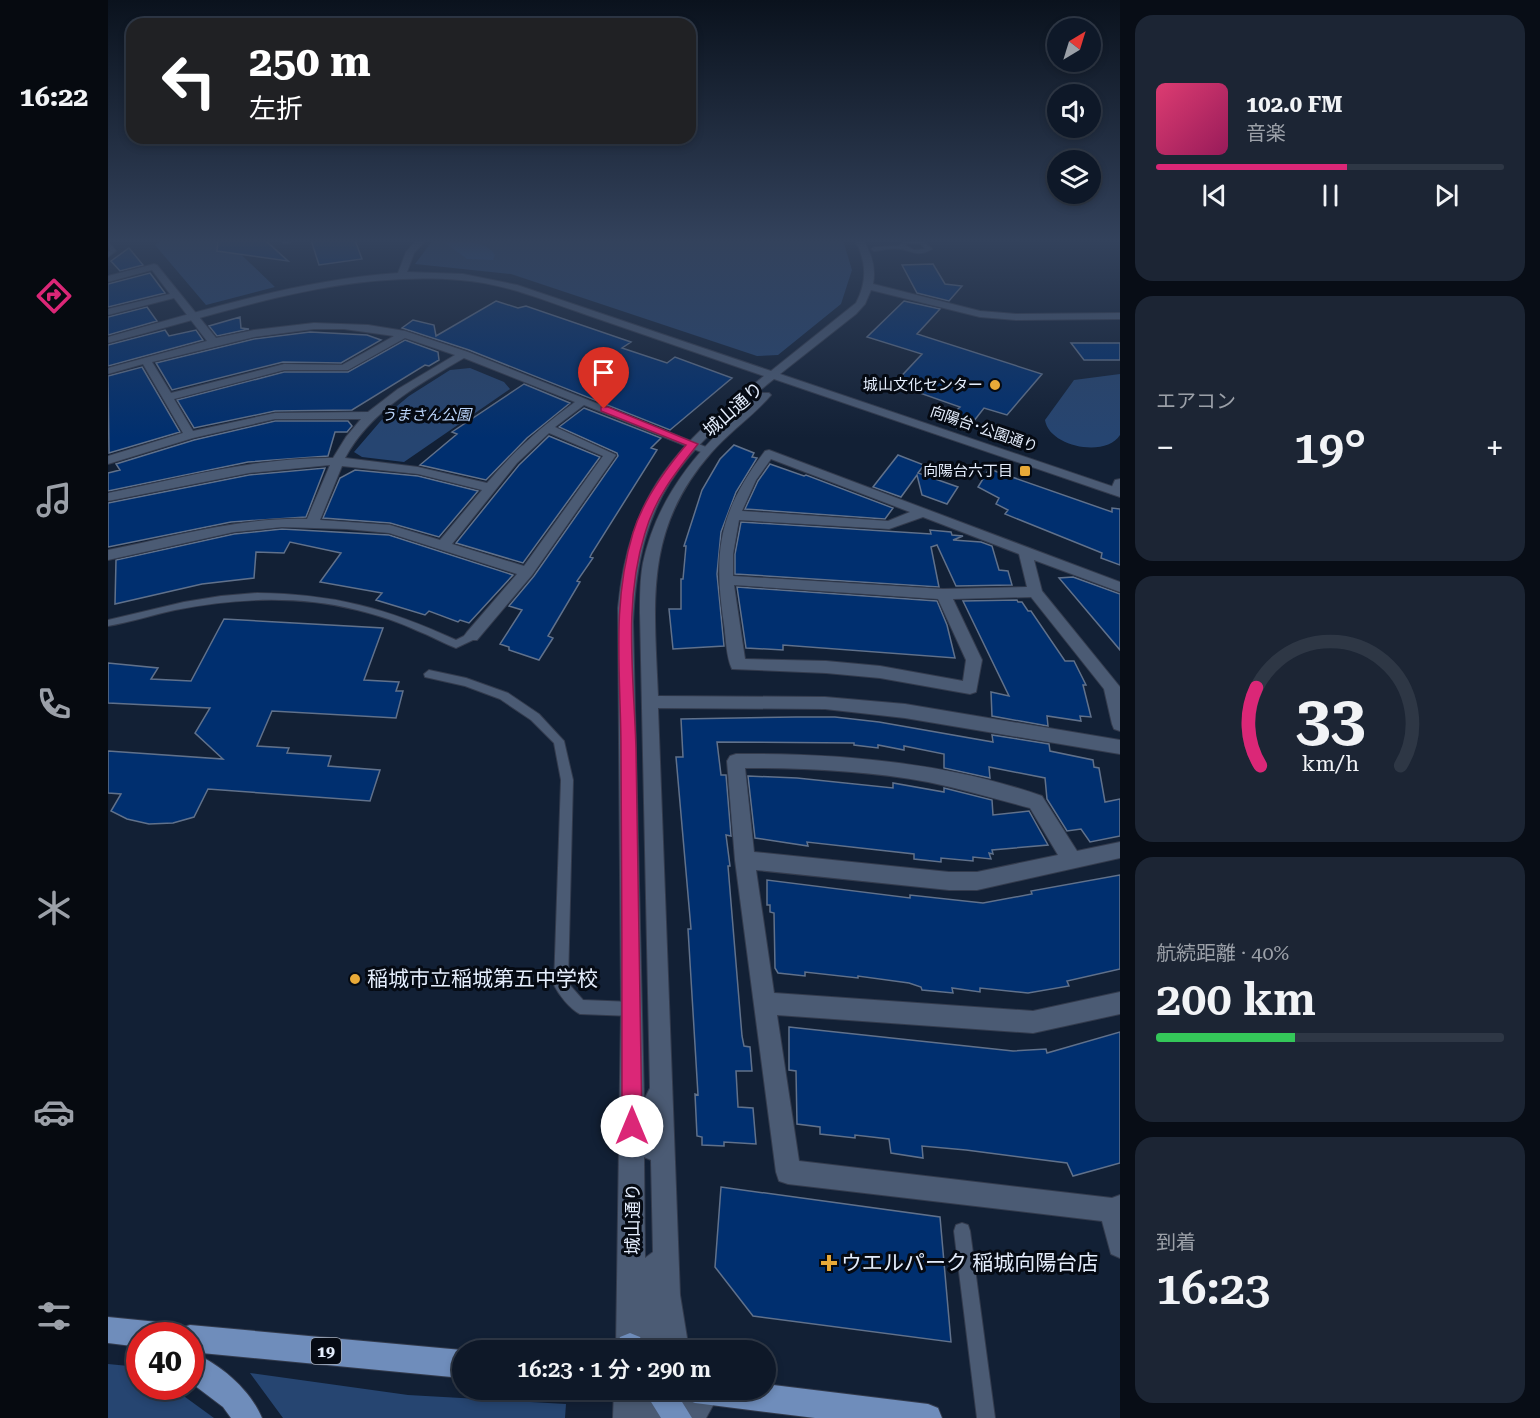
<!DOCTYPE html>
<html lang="ja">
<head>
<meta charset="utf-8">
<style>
	body { margin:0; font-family:"Roboto Serif","Noto Sans JP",serif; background:#1c2534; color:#f1f3f6; height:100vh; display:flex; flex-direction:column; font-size:22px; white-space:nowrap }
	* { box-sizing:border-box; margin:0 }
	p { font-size:20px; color:#9ba0a8 }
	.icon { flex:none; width:33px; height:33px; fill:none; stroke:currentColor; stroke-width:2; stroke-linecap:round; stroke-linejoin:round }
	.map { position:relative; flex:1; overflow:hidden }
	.sheet { display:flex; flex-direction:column; gap:15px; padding:15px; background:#080d16; width:420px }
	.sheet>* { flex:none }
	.banner { position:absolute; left:18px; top:18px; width:570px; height:126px; border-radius:18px; box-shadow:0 3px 9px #0003,0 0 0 2px #2e3745; background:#202124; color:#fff; overflow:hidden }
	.needle { width:39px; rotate:38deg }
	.tools { position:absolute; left:939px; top:18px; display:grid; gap:12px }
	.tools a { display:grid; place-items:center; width:54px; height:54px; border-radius:50%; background:#0e1828; box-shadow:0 3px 9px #0003,0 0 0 2px #2e3745; font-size:30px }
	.speed { position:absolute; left:18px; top:1322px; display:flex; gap:12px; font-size:30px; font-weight:700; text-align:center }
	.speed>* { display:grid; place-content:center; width:78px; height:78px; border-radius:50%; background:#0e1828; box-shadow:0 3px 9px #0003,0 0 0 2px #2e3745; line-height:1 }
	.speed .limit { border:9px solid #d22; background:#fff; color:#111 }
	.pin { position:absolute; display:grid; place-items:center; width:51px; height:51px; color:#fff; margin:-62px -26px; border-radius:50% 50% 50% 0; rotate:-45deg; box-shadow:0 0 6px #0007 }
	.pin .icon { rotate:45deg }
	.me { position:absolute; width:66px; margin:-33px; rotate:0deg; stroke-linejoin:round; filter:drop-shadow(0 0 4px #0008) }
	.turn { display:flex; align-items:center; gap:21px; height:126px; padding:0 24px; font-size:27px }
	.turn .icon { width:78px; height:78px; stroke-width:2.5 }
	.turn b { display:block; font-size:42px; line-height:51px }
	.big { font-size:45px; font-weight:600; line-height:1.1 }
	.sheet .tile { flex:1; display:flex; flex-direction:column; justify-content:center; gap:9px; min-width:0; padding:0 21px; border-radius:18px; background:#1c2534 }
	.sheet .dial { align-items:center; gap:0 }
	.dial svg { height:156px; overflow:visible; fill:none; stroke:#2e3745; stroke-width:7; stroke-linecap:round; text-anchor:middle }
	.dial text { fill:#f1f3f6; stroke:none }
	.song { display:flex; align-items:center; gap:18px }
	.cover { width:72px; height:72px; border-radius:9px; background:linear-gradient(135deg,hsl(340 70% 55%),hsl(330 70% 35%)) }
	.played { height:6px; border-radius:3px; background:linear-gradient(90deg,#db2777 55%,#2e3745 55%) }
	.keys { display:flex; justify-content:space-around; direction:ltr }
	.heat { display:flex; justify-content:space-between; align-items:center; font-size:33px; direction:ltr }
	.charge { height:9px; border-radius:4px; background:linear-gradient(90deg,#34c759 40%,#2e3745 0) }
	.trip { position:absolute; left:344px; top:1340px; width:324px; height:60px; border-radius:30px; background:#0e1828; box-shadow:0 3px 9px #0003,0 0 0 2px #2e3745; font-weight:600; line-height:60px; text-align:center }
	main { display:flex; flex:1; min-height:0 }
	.dock { display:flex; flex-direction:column; width:108px; justify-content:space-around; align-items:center; background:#060a10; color:#9ba0a8 }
	.dock .icon { width:42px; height:42px }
	.dock .selected { color:#db2777 }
	.dock b { font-size:27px; color:#f1f3f6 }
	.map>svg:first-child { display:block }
	.green { fill:#264571 }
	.water { fill:#265498 }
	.building { fill:#002f6f; stroke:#60718b; stroke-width:1.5 }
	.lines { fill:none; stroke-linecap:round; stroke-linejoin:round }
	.service-casing { stroke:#333b4d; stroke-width:2 }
	.minor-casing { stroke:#333b4d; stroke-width:2 }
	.tertiary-casing { stroke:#333b4d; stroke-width:2 }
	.primary-casing { stroke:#333b4d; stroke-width:2 }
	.service { fill:#4b5b74; fill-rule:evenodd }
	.minor { fill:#4b5b74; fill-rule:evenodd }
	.tertiary { fill:#4b5b74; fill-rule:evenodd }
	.primary { fill:#6f8dbb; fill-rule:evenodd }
	.route { fill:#db2777; stroke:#8e194d; stroke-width:1.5 }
	.poi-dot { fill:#e9aa38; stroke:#050a13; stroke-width:2 }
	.labels { text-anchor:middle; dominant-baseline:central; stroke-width:6; stroke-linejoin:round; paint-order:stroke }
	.far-poi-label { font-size:15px; fill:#e4edfc; stroke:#050a13; text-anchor:end }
	.far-park-label { font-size:15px; font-style:italic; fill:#bbd5fb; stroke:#050a13 }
	.far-street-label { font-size:15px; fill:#e4edfc; stroke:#050a13 }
	.shield { fill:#050a13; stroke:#a1a9b6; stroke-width:1.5 }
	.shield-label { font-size:16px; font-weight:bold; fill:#e4edfc }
	.street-label { font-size:18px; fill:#e4edfc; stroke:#050a13 }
	.near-poi-label { font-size:21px; fill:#e4edfc; stroke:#050a13; text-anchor:start }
</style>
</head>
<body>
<main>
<nav class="dock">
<b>16:22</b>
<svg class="icon selected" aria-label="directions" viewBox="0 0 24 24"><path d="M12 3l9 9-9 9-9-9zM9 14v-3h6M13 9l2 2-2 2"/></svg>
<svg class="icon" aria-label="music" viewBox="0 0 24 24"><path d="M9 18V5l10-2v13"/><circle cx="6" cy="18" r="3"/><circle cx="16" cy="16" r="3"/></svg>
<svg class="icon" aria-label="phone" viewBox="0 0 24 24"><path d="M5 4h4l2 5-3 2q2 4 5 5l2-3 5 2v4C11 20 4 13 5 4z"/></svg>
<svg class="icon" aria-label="climate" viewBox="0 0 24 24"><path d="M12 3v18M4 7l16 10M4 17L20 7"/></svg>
<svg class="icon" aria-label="car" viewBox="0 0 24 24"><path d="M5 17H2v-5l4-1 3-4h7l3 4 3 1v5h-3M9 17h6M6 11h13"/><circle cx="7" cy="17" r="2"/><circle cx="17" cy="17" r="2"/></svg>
<svg class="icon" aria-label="filters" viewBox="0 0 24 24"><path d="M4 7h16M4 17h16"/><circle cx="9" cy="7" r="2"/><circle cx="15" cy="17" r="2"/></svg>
</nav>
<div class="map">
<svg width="1012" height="1418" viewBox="0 0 1012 1418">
	<rect width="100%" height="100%" fill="#122035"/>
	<path class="green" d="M 54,240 L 118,240 L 167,287 L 98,305 L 47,245 Z
		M 325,240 L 735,240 L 744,270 L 733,304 L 670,355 L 649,356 L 403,274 L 307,264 Z
		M 362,368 L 396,382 L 402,389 L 296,462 L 254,457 L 246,452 L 277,416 L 301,396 L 342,370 Z
		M 1012,374 L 1012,435 C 998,458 941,447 937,420 L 966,380 Z
		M 0,1364 L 31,1367 L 32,1386 L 62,1386 L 106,1418 L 0,1418 Z
		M 142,1373 L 300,1395 L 458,1404 L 457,1418 L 175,1418 Z"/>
	<path class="water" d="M 353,242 C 366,243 380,243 387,255 L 385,260 L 359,259 L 337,243 Z"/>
	<path class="building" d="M 110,240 L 157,240 L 180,261 L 109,251 Z
		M 203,240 L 247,240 L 254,259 L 211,265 Z
		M 21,248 L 35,265 L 12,271 L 3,261 Z
		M 825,264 L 837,284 L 854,286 L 841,301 L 809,293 L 794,265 Z
		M 42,273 L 57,293 L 0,307 L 0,284 Z
		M 388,301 L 410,308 L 418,306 L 523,342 L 514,348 L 559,363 L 567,357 L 624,378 L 562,430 L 361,350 L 294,328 L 305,320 L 326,325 L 328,336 Z
		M 796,301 L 832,309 L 809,334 L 934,374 L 899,415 L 876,408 L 858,431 L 835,423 L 852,407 L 786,384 L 814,354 L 759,337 Z
		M 39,307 L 49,321 L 0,335 L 0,317 Z
		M 132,317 L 133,328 L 141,329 L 109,336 L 101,326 Z
		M 57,330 L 61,336 L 88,330 L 95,340 L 0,366 L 0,345 Z
		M 202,332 L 259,335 L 273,340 L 233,363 L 175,362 L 64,390 L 48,363 L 146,339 Z
		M 297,340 L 330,352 L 331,360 L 321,366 L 317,365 L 244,410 L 167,411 L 86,428 L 69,400 L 176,372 L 240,372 Z
		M 963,343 L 1012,343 L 1012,360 L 976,360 Z
		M 34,367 L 72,432 L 1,453 L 0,376 Z
		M 416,384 L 462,403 L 419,438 L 378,480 L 312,465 L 349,434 L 344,432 Z
		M 476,408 L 553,438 L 543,448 L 549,450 L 484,553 L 482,557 L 485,558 L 469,581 L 472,582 L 440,636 L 445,638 L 431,660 L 401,650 L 401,647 L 392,644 L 414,610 L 401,606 L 426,576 L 510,456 L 509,453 L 451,427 Z
		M 167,421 L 240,421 L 244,426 L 239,432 L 227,432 L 220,456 L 140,462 L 0,491 L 0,473 L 12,470 L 8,464 L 86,440 Z
		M 441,436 L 492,457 L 415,563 L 348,543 L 411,465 Z
		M 626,445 L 646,453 L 644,457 L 649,458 L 628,492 L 613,532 L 609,574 L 616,646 L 565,649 L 561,609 L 573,609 L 573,579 L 575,579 L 578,546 L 576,546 L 594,490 L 612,459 Z
		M 790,455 L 816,465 L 810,473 L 850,487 L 839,504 L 814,495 L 809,475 L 793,497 L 765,487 Z
		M 662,464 L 696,476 L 698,475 L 785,508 L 777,519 L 637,509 L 650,481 Z
		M 217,468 L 198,517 L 123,522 L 0,547 L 0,503 L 141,475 Z
		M 881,469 L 1004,512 L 1004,508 L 1012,509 L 1012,565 L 993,558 L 994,553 L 897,514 L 900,510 L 888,504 L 891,498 L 870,487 Z
		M 247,470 L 310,476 L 370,491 L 331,537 L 282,523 L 215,518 L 232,478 Z
		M 633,522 L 823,534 L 822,530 L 843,532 L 844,535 L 855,536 L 845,540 L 873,542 L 884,546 L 891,570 L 900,571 L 904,585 L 848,586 L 829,545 L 823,547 L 831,587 L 627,574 L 627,554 Z
		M 174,529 L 281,535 L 405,575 L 361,623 L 352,620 L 350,622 L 321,611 L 317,615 L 268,600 L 274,593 L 212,582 L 233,553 L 182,542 L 176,553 L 148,552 L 146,578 L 94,584 L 7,604 L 8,560 L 126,534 Z
		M 965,577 L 1012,594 L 1012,650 L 951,578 Z
		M 629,587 L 829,601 L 839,625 L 847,658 L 675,645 L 675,650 L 638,648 Z
		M 909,600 L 910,602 L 914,602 L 920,611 L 923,611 L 957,661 L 966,661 L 978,685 L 975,685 L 983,717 L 972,716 L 973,721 L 939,716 L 940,726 L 884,716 L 883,692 L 901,696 L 855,601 Z
		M 116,619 L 275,628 L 256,680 L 291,682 L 288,691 L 295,691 L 288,718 L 164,711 L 149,746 L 181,748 L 179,753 L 223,756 L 220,766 L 272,770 L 262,801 L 100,789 L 86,817 L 65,823 L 41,824 L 19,819 L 3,811 L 13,794 L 0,793 L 0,751 L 115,759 L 87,733 L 102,708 L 0,703 L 0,663 L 50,668 L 43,679 L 83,681 Z
		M 688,717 L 727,717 L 771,722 L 885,742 L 884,735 L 941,744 L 942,751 L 985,760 L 986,767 L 991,768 L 997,802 L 1012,799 L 1012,836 L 982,842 L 973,829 L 959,831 L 939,799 L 937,778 L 881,767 L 882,778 L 836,768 L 836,754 L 796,746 L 796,750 L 770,745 L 770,748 L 746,745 L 746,743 L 609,742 L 613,775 L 618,775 L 623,836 L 618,835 L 622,866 L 620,866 L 634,1036 L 636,1046 L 642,1047 L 644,1071 L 628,1071 L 630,1107 L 645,1108 L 648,1144 L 616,1142 L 616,1146 L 594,1145 L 594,1137 L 589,1136 L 587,1094 L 590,1095 L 580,929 L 583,929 L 568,757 L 575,757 L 573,719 Z
		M 640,776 L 689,778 L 785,788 L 785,783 L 836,792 L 836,788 L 884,800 L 885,815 L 921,811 L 940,845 L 884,850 L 885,854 L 881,853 L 883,859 L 865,857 L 865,861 L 833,858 L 833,862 L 806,859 L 806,854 L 699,842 L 700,846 L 647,838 Z
		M 1012,875 L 1012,969 L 959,981 L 961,986 L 920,993 L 872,988 L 872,992 L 844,988 L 845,993 L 814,990 L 813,987 L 801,983 L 750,976 L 750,978 L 697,972 L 697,976 L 670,973 L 667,968 L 666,913 L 662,912 L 662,905 L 659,905 L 659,880 L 802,898 L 802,895 L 875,903 L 924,894 L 923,891 Z
		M 681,1027 L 905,1051 L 938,1049 L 939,1053 L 1012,1032 L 1012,1163 L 965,1176 L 959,1163 L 858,1150 L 814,1146 L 815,1158 L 783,1153 L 781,1139 L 747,1135 L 747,1138 L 712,1134 L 712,1127 L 689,1124 L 688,1071 L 681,1070 Z
		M 613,1187 L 832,1217 L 843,1342 L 645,1316 L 607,1267 Z"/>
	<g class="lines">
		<g class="service-casing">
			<path id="service" d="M 172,240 L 188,240 L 177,244 Z
				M 798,240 L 817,242 L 824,249 C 809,258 804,250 791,249 C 783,248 774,250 766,251 L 763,249 L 766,247 L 791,246 ZM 801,243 L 813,244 L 817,249 L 806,250 L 797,245 Z
				M 0,241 L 8,251 L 0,257 L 0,252 L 2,251 Z
				M 149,593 C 226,594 278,608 348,640 L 364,632 L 369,636 L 367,639 L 348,648 C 335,643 323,636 310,631 C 291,622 270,615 249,610 C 190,595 127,598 67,610 C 44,615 23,622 0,626 L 0,620 L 76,602 L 113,596 Z
				M 321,670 L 358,678 L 400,693 L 431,714 L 456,741 L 465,780 L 460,983 L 475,1000 L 524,1002 L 529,1004 L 531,1009 L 529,1014 L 524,1016 L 472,1014 C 462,1009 451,995 446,985 L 453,780 L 446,743 L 423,720 L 392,699 L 357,686 L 317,677 L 316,674 Z
				M 854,1223 L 860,1225 L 862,1231 L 887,1418 L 869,1418 L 846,1231 L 848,1225 Z"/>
		</g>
		<g class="minor-casing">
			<path id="minor" d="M 46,264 L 49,265 L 108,338 L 146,330 L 206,323 L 260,325 L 297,331 L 360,352 L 603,449 L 597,453 L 593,452 L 476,405 L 447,427 L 508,455 L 424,575 L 369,640 L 359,640 L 356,636 L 359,632 L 409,574 L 281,533 L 238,529 L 174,527 L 126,532 L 0,560 L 0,550 C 65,537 131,517 199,519 L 222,465 L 141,473 L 0,501 L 0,493 C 74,478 149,457 225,458 L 238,437 L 253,419 L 167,419 L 85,438 L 0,464 L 0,456 L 75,433 L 35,364 L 0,374 L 0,368 L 99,341 L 66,298 L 0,315 L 0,309 L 62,294 L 44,270 L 0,282 L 0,276 ZM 206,329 L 236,329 L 286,336 L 234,365 L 176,364 L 63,393 L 44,362 L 146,337 ZM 297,338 L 347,355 L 290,389 L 260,412 L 167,413 L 85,431 L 66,399 L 176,370 L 240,370 ZM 356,358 L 467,402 C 434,426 405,452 379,483 L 310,467 L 237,458 C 263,410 310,385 356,358 ZM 441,433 L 495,456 L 416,566 L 344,544 L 409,463 ZM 234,466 L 310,474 L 374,490 L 332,540 L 282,525 L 212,520 Z
				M 661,450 L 1012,582 L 1012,592 L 926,560 L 934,591 L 1012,687 L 1012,731 L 1006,729 L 1004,724 L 996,689 L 923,597 L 845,599 L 874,660 L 868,692 L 862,694 L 772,678 L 718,673 L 624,669 C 618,657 618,638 616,624 C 605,550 611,512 657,451 ZM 663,459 L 802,512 L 780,521 L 634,511 L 648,480 ZM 815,517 L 911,554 L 919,587 L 835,589 L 625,576 L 625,554 L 631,520 L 781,529 ZM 626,585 L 830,599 L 858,660 L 855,681 L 772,666 L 718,661 L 637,659 Z
				M 1012,479 L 1012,494 L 1003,494 L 1002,491 L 1007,480 Z
				M 628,754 C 730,753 837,762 934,796 L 969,851 L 1012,842 L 1012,858 L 869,890 L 841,890 L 648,870 L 666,993 L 925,1011 L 1012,992 L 1012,1014 L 925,1033 L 669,1015 L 691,1161 L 1004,1198 L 1012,1195 L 1012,1258 L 1003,1254 L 994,1221 L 680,1184 L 671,1181 L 668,1172 L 627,860 L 619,761 L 622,756 ZM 637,768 C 698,768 760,771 820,782 C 854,789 888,799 922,808 L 950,855 L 869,872 L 841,872 L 646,852 Z"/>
		</g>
		<g class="tertiary-casing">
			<path id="tertiary" d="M 309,240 L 318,240 L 306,253 L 299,272 L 355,274 L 409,285 L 663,371 L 748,303 C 760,280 758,261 747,240 L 755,240 C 764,254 768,268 765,284 L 872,311 L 908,314 L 1012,313 L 1012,319 L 908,320 L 872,317 L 763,290 L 757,304 L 748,314 L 672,374 L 1012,489 L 1012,497 L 666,379 C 572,454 531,497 525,622 L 536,1100 L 542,1088 L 532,613 C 532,596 532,579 535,563 C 551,489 598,441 653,393 L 661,393 L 663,395 C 645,416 621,432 603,453 C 536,529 546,602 550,696 L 717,697 L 797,704 L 1012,740 L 1012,754 L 797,718 L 717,709 L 550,708 L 572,1295 L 581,1350 L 508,1350 L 513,1009 L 510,608 C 521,492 569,445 656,376 C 597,356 538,335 479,315 C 438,301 396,283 352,280 C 229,270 117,313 0,343 L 0,337 C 96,310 190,280 290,273 L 298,252 ZM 536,1157 L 543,1160 L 545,1252 L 537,1258 Z
				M 506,1389 L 612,1389 L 613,1391 L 598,1418 L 561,1418 L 560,1404 L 559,1418 L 505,1418 Z"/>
		</g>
		<g class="primary-casing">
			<path id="primary" d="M 0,1317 L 50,1322 L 60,1325 L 63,1335 L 32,1335 L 32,1347 L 0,1343 Z
				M 82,1325 L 354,1350 L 354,1378 L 83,1352 C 111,1363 142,1389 154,1418 L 123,1418 L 115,1407 L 82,1382 L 82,1335 L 70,1335 L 72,1328 Z
				M 522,1333 L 532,1337 L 538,1350 L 510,1350 L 508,1347 L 512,1337 Z
				M 657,1384 L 820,1404 L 830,1408 L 834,1418 L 707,1418 L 587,1403 L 577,1399 L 573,1389 L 657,1389 Z
				M 535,1389 L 566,1389 L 584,1418 L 553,1418 Z"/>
		</g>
		<use href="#service" class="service"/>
		<use href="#minor" class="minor"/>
		<use href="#tertiary" class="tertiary"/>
		<use href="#primary" class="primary"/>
	</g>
	<linearGradient id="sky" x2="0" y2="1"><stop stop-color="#0a121d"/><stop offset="0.55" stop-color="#33425c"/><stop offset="1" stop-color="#33425c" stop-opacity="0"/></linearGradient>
	<rect width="1012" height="438" fill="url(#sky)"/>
	<path class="route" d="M 493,407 L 500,407 L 590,444 C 568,472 547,498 537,533 C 515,603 526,677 528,749 C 530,875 532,1001 534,1126 L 531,1133 L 524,1136 L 517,1133 L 514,1126 C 514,1001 514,875 513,750 C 513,678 503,604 525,533 C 535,500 556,471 578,445 L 493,411 Z"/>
	<g class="poi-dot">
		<circle cx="887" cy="385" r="6"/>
		<rect x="911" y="465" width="12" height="12" rx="3"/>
		<circle cx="247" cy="979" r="6"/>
		<path d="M718 1254h6v6h6v6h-6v6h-6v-6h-6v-6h6z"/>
	</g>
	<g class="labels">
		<g class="far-poi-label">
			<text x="875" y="385">城山文化センター</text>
			<text x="905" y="471">向陽台六丁目</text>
		</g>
		<g class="far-park-label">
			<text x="318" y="415">うまさん公園</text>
		</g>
		<g class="far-street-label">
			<text transform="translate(876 429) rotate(19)">向陽台･公園通り</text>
		</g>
		<rect class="shield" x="203" y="1338" width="30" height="26" rx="4.5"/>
		<g class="shield-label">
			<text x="218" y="1351">19</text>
		</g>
		<g class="street-label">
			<text transform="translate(625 409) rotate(-41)">城山通り</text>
			<text transform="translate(524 1219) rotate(-90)">城山通り</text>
		</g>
		<g class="near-poi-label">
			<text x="259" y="979">稲城市立稲城第五中学校</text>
			<text x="733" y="1263">ウエルパーク 稲城向陽台店</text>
		</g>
	</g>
</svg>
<div class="tools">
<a><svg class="needle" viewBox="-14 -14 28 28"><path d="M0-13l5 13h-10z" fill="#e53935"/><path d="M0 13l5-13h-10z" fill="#9ba0a8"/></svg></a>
<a><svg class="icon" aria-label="sound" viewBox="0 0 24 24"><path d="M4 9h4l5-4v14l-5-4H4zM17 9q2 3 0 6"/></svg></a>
<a><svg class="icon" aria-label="layers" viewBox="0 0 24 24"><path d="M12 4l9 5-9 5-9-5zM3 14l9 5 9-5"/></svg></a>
</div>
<div class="speed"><div class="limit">40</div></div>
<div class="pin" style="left:496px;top:409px;background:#d93025"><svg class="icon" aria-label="arrive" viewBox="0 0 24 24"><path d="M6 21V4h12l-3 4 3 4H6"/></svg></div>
<svg class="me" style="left:524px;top:1126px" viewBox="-20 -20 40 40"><circle r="19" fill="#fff"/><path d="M0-13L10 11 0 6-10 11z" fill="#db2777"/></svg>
<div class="trip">16:23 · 1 分 · 290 m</div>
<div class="banner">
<div class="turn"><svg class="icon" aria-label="left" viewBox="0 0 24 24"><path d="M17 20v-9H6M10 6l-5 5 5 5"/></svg><div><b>250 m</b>左折</div></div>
</div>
</div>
<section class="sheet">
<div class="tile">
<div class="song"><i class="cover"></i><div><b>102.0 FM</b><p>音楽</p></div></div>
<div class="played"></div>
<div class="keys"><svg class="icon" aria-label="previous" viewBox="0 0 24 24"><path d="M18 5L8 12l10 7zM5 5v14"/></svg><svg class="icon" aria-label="pause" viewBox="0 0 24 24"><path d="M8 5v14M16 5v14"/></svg><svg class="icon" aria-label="next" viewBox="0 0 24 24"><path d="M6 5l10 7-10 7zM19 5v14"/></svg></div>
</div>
<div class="tile"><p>エアコン</p>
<div class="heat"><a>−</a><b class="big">19°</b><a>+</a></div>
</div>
<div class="tile dial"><svg viewBox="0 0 100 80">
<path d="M14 69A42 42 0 1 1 86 69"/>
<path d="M14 69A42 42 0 0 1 12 29" stroke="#db2777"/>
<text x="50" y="56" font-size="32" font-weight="700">33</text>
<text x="50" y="72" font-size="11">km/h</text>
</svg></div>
<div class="tile"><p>航続距離 · 40%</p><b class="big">200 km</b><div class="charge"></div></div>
<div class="tile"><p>到着</p><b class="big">16:23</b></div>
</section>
</main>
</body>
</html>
